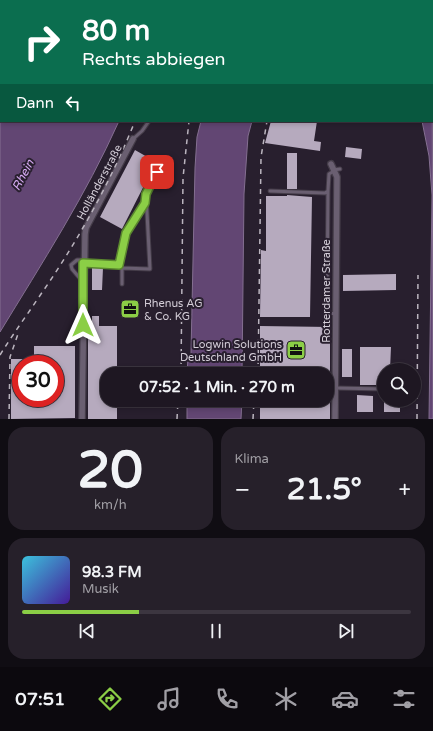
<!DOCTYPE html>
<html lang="de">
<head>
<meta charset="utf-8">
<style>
	body { margin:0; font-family:"Varela Round",sans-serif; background:#26202a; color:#f1f3f6; height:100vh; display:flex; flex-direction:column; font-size:15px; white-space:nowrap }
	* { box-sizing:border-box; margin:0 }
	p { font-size:13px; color:#a19fa5 }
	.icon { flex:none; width:22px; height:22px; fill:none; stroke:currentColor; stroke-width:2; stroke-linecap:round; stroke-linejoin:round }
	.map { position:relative; height:419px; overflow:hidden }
	.sheet { display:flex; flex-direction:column; gap:8px; padding:8px; background:#100d13; flex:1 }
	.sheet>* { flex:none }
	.banner { position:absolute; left:0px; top:0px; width:433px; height:122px; box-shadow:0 2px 6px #0003,0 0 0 1px #3c3640; background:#0b6e4f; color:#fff; overflow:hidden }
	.tools { position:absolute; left:377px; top:363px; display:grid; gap:8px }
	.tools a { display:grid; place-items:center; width:44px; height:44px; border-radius:50%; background:#1e1722; box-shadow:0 2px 6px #0003,0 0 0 1px #3c3640; font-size:20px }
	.speed { position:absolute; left:12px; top:355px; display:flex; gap:8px; font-size:20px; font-weight:700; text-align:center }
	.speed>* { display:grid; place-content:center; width:52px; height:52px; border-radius:50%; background:#1e1722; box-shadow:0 2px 6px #0003,0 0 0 1px #3c3640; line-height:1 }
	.speed .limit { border:6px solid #d22; background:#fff; color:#111 }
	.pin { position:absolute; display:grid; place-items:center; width:34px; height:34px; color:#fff; margin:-17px; border-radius:8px; box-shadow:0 2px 6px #0006 }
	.me { position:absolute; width:44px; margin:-22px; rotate:0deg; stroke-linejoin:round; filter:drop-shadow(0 0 3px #0008) }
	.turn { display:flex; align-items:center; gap:14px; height:84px; padding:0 16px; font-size:18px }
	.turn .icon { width:52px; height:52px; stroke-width:2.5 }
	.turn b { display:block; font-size:28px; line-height:34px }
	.then { display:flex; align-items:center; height:38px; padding:0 16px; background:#0003; gap:8px; font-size:15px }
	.big { font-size:30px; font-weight:700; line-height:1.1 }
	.sheet .card { flex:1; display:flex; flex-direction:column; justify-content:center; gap:6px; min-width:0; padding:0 14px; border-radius:16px; background:#26202a }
	.sheet .dial { align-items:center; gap:0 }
	.dial b { font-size:52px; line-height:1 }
	.song { display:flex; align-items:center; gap:12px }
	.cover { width:48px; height:48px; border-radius:6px; background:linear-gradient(135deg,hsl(190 70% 55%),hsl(260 70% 35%)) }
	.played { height:4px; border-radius:2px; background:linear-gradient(90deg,#8bce46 30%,#3c3640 30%) }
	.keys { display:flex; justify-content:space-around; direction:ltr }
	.heat { display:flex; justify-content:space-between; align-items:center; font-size:22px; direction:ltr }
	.sheet .tiles { flex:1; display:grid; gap:8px; grid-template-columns:1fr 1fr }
	.card:last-child { grid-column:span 2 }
	.trip { position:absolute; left:100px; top:367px; width:234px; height:40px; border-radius:16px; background:#1e1722; box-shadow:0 2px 6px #0003,0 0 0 1px #3c3640; font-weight:700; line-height:40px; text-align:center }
	.menu { display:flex; height:64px; justify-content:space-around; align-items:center; background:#0c090e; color:#a19fa5 }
	.menu .icon { width:28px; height:28px }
	.menu .on { color:#8bce46 }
	.menu b { font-size:18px; color:#f1f3f6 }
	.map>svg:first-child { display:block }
	.water { fill:#624673; stroke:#846f91 }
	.building { fill:#b6aabe; fill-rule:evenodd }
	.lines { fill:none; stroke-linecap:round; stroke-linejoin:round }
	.service-casing { stroke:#443c48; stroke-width:5 }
	.minor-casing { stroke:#443c48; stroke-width:8 }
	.service { stroke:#6a5f71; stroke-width:3 }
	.minor { stroke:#6a5f71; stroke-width:5.5 }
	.rail { stroke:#bbb5bf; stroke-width:1.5; stroke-dasharray:5 5; stroke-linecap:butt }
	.route-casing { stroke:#5a862e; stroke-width:10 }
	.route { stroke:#8bce46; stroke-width:7 }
	.labels { text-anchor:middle; stroke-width:4; stroke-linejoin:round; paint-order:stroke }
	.street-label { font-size:11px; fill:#d4ced8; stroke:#281f2e }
	.poi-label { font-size:11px; fill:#d4ced8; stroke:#281f2e; text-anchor:start }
	.water-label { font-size:12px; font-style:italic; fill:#d7abf3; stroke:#281f2e }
</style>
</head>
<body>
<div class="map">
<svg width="433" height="419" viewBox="0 0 433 419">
	<rect width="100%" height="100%" fill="#281f2e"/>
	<path class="water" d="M 0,0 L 163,0 L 1,1 L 1,121 L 119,121 C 86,195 42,263 0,332 Z
		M 432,20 L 433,419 L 429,419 L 432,195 L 429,156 L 422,121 L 432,121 Z
		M 201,121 L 252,121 L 248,136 L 244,194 L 242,374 L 187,374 L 188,357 L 191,353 L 195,168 L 197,137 Z
		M 187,400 L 242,400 L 241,419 L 187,419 Z"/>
	<path class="building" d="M 271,121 L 317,121 L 314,141 L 321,142 L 320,151 L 265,143 Z
		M 346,147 L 362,149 L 361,159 L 345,157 Z
		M 135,150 L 156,162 L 122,229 L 100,217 Z
		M 287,153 L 297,153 L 297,189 L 287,189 Z
		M 287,195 L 312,197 L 310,317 L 260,317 L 261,250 L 266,251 L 266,196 L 287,196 Z
		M 92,268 L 103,268 L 102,290 L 92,290 Z
		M 396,274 L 396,290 L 343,291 L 343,275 Z
		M 92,316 L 99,316 L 99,326 L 117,326 L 117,374 L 107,374 L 107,400 L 117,400 L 117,419 L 88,419 L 88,326 L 92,326 Z
		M 260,326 L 330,327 L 330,374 L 260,374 Z
		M 34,346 L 75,346 L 75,418 L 11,419 L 11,359 L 34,359 ZM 21,364 L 55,364 L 55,398 L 21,398 Z
		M 360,347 L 391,347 L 390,370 L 384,370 L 384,385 L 360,385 Z
		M 342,349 L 352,349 L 352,377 L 342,377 Z
		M 357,395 L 373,396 L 373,412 L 357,412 Z
		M 260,400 L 330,400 L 330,419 L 260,419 Z
		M 384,400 L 400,400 L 400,412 L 384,412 Z"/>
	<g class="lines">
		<g class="service-casing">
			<path id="service" d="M 133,139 L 142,131 L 149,121
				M 333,170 L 340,169
				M 270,191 L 325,193 L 328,191 L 329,174 L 334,171
				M 328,191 L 327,307 L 329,313 L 336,314
				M 83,263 L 119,265 L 122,268 L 122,284
				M 119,265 L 126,233 L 145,203
				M 122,268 L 150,269 L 146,194 L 157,172
				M 83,282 L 72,269 L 71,265 L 77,260 L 83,260
				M 336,388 L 384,389"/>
		</g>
		<g class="minor-casing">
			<path id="minor" d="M 331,164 L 337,177 L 335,419
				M 82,419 L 85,234 L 86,228 L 133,139"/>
		</g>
		<use href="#service" class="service"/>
		<use href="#minor" class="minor"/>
		<path class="rail" d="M 179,1 L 179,0
			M 221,1 L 222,0
			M 432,1 L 433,3
			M 0,355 C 13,334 27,315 41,294 C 78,241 111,181 135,121
			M 181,374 L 183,178 L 189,121
			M 258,374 L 261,157 L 267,121
			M 9,419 L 10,357 L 18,334
			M 177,419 L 178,400
			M 253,419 L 254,400
			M 417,419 L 418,275"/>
	</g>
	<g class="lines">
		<g class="route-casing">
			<path id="route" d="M 83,325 L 83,263 L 119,265 L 126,233 L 145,203 L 146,194 L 157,172"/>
		</g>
		<use href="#route" class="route"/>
	</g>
	<defs>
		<g id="office-square" transform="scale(1)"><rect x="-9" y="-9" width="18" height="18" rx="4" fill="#8bce46" stroke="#281f2e"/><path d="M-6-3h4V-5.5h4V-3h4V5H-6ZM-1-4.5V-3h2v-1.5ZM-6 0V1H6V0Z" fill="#111"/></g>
	</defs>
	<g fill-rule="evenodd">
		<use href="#office-square" x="130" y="309"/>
		<use href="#office-square" x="296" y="350"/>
	</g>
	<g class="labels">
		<g class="street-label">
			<text transform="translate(99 182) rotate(-62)" y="4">Holländerstraße</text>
			<text transform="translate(326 291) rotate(-90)" y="4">Rotterdamer Straße</text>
		</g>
		<g class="poi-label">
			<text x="144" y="307">Rhenus AG<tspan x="144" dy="13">&amp; Co. KG</tspan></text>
			<text x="282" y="348" text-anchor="end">Logwin Solutions<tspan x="282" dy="13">Deutschland GmbH</tspan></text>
		</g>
		<g class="water-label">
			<text transform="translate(23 175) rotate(-62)" y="4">Rhein</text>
		</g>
	</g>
</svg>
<div class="tools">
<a><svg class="icon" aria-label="search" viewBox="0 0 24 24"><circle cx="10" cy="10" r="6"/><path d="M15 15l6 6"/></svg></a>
</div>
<div class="speed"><div class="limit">30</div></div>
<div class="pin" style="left:157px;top:172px;background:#d93025"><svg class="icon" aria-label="arrive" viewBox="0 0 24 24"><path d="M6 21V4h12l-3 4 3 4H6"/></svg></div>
<svg class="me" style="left:83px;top:325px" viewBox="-20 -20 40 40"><path d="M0-17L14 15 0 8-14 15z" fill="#8bce46" stroke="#fff" stroke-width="4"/></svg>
<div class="trip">07:52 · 1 Min. · 270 m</div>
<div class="banner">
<div class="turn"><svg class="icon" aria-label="right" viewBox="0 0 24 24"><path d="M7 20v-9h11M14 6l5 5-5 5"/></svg><div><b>80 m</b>Rechts abbiegen</div></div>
<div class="then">Dann<svg class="icon" aria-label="left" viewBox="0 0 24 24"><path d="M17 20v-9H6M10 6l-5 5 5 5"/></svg></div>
</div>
</div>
<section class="sheet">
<div class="tiles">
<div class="card dial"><b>20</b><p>km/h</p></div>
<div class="card"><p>Klima</p>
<div class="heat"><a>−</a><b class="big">21.5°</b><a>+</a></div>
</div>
<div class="card">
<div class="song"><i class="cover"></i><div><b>98.3 FM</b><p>Musik</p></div></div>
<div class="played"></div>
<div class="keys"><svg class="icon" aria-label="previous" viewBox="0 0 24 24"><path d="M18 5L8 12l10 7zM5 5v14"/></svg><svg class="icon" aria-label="pause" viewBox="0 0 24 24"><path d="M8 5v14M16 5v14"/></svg><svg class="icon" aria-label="next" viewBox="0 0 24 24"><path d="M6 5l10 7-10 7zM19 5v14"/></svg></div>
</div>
</div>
</section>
<nav class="menu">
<b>07:51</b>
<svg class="icon on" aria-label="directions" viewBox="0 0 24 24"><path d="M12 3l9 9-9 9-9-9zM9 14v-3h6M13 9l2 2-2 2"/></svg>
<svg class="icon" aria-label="music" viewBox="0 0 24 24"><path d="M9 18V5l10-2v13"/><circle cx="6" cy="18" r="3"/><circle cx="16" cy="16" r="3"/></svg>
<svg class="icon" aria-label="phone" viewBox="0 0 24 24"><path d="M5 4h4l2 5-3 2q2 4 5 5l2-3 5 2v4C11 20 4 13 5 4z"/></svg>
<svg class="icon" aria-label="climate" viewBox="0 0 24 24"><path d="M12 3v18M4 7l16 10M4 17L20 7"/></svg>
<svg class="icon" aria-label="car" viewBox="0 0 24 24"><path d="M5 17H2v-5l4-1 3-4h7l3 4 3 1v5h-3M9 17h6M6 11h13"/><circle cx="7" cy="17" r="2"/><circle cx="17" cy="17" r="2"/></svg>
<svg class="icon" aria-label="filters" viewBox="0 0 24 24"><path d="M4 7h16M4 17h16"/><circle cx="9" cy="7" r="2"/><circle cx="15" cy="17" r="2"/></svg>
</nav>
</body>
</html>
